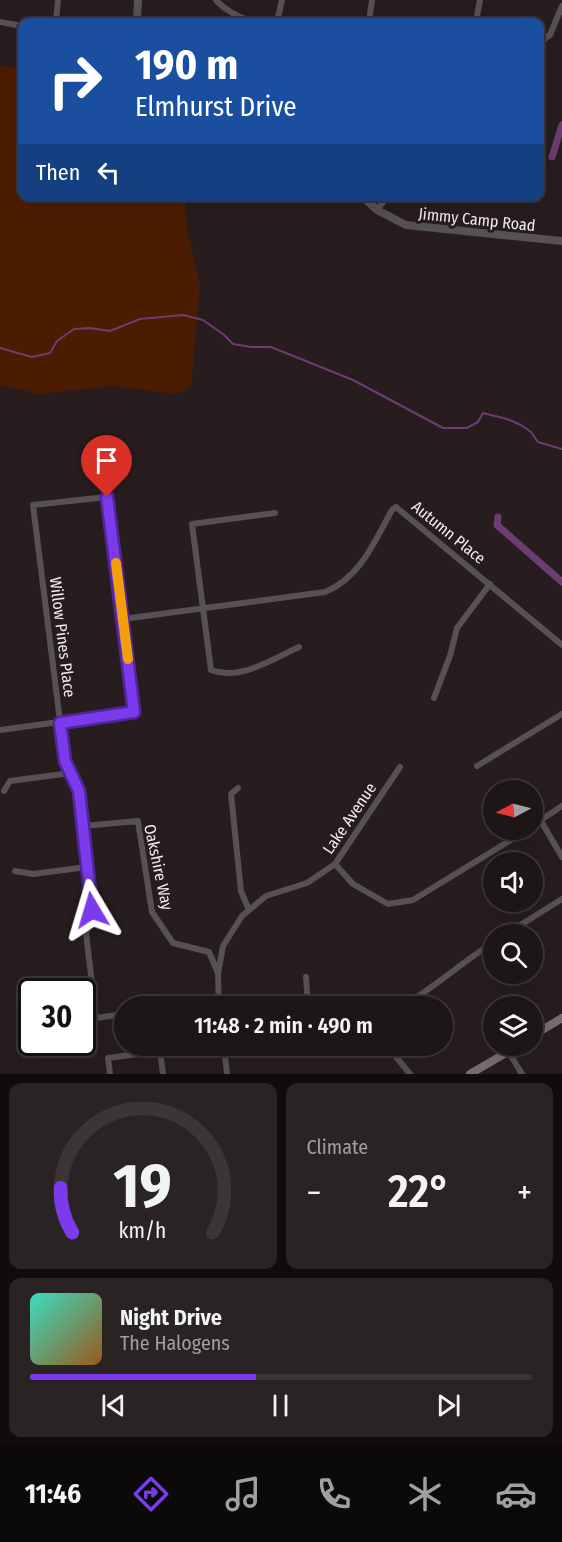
<!DOCTYPE html>
<html lang="en">
<head>
<meta charset="utf-8">
<style>
	body { margin:0; font-family:"Fira Sans Condensed",sans-serif; background:#2a2324; color:#f1f3f6; height:100vh; display:flex; flex-direction:column; font-size:22px; white-space:nowrap }
	* { box-sizing:border-box; margin:0 }
	p { font-size:20px; color:#a09fa1 }
	.icon { flex:none; width:33px; height:33px; fill:none; stroke:currentColor; stroke-width:2; stroke-linecap:round; stroke-linejoin:round }
	.map { position:relative; height:1074px; overflow:hidden }
	.panel { display:flex; flex-direction:column; gap:9px; padding:9px; background:#100c0d; flex:1 }
	.panel>* { flex:none }
	.top-card { position:absolute; left:18px; top:18px; width:526px; height:183px; border-radius:12px; box-shadow:0 6px 24px #0002,0 0 0 2px #3b3536; background:#1a4fa0; color:#fff; overflow:hidden }
	.needle { width:39px; rotate:263deg }
	.fabs { position:absolute; left:483px; top:780px; display:grid; gap:12px }
	.fabs a { display:grid; place-items:center; width:60px; height:60px; border-radius:50%; background:#1d1617; box-shadow:0 6px 24px #0002,0 0 0 2px #3b3536; font-size:30px }
	.speed { position:absolute; left:18px; top:978px; display:flex; gap:12px; font-size:30px; font-weight:700; text-align:center }
	.speed>* { display:grid; place-content:center; width:78px; height:78px; border-radius:50%; background:#1d1617; box-shadow:0 6px 24px #0002,0 0 0 2px #3b3536; line-height:1 }
	.speed .limit { border:3px solid #111; border-radius:9px; background:#fff; color:#111 }
	.pin { position:absolute; display:grid; place-items:center; width:51px; height:51px; color:#fff; margin:-62px -26px; border-radius:50% 50% 50% 0; rotate:-45deg; box-shadow:0 0 6px #0007 }
	.pin .icon { rotate:45deg }
	.me { position:absolute; width:66px; margin:-33px; rotate:353deg; stroke-linejoin:round; filter:drop-shadow(0 0 4px #0008) }
	.turn { display:flex; align-items:center; gap:21px; height:126px; padding:0 18px; font-size:27px }
	.turn .icon { width:78px; height:78px; stroke-width:2.5 }
	.turn b { display:block; font-size:42px; line-height:51px }
	.then { display:flex; align-items:center; height:57px; padding:0 18px; background:#0003; gap:12px; font-size:22px }
	.big { font-size:45px; font-weight:600; line-height:1.1 }
	.panel .card { flex:1; display:flex; flex-direction:column; justify-content:center; gap:9px; min-width:0; padding:0 21px; border-radius:12px; background:#2a2324 }
	.panel .dial { align-items:center; gap:0 }
	.dial svg { height:156px; overflow:visible; fill:none; stroke:#3b3536; stroke-width:7; stroke-linecap:round; text-anchor:middle }
	.dial text { fill:#f1f3f6; stroke:none }
	.song { display:flex; align-items:center; gap:18px }
	.cover { width:72px; height:72px; border-radius:9px; background:linear-gradient(135deg,hsl(170 70% 55%),hsl(30 70% 35%)) }
	.played { height:6px; border-radius:3px; background:linear-gradient(90deg,#7c3aed 45%,#3b3536 45%) }
	.keys { display:flex; justify-content:space-around; direction:ltr }
	.heat { display:flex; justify-content:space-between; align-items:center; font-size:33px; direction:ltr }
	.panel .tiles { flex:1; display:grid; gap:9px; grid-template-columns:1fr 1fr }
	.card:last-child { grid-column:span 2 }
	.trip { position:absolute; left:114px; top:996px; width:339px; height:60px; border-radius:30px; background:#1d1617; box-shadow:0 6px 24px #0002,0 0 0 2px #3b3536; font-weight:600; line-height:60px; text-align:center }
	.tab-bar { display:flex; height:96px; justify-content:space-around; align-items:center; background:#0c0909; color:#a09fa1 }
	.tab-bar .icon { width:42px; height:42px }
	.tab-bar .active { color:#7c3aed }
	.tab-bar b { font-size:27px; color:#f1f3f6 }
	.map>svg:first-child { display:block }
	.green { fill:#4c1c01 }
	.lines { fill:none; stroke-linecap:round; stroke-linejoin:round }
	.stream { stroke:#6d3c70; stroke-width:2 }
	.canal { stroke:#6d3c70; stroke-width:7 }
	.minor { stroke:#565154; stroke-width:6 }
	.tertiary { stroke:#565154; stroke-width:8 }
	.secondary { stroke:#756d71; stroke-width:8 }
	.route-casing { stroke:#51269a; stroke-width:15 }
	.route { stroke:#7c3aed; stroke-width:10 }
	.slow { stroke:#f59e0b; stroke-width:10 }
	.labels { text-anchor:middle; stroke-width:6; stroke-linejoin:round; paint-order:stroke }
	.street-label { font-size:16px; fill:#f4ecee; stroke:#271d1f }
</style>
</head>
<body>
<div class="map">
<svg width="562" height="1074" viewBox="0 0 562 1074">
	<rect width="100%" height="100%" fill="#271d1f"/>
	<path class="green" d="M 0,66 L 22,68 L 22,196 L 185,197 L 187,230 L 200,286 L 191,385 L 177,394 L 112,386 L 40,394 L 0,385 Z"/>
	<g class="lines">
		<path class="stream" d="M 0,348 L 32,357 L 50,353 L 57,341 L 74,329 L 90,328 L 110,331 L 140,319 L 183,315 L 203,320 L 223,334 L 233,344 L 251,347 L 271,347 L 353,380 L 443,428 L 467,428 L 478,422 L 483,413 L 507,419 L 521,425 L 531,432 L 538,442 L 562,449"/>
		<path class="canal" d="M 552,157 L 562,125
			M 498,517 L 497,525 L 562,582"/>
		<path class="minor" d="M 216,0 C 225,11 240,17 252,22
			M 0,22 L 22,26
			M 56,22 L 58,0
			M 277,22 L 282,0
			M 369,22 L 372,0
			M 476,22 L 480,0
			M 540,42 L 550,35 L 562,6
			M 377,210 L 388,196
			M 275,513 L 192,524 L 211,670 C 240,681 273,659 299,647
			M 123,619 L 325,592 C 361,577 374,542 392,510 L 396,507 L 562,645
			M 434,698 L 450,656 L 457,628 L 490,584
			M 0,730 L 133,712 L 107,497 L 33,505 L 65,761 L 79,791 L 92,911 L 86,933 L 96,1018
			M 477,766 L 562,714
			M 238,788 L 231,794 L 241,891 L 249,910
			M 4,791 L 10,781 L 71,773
			M 541,821 L 562,857
			M 83,826 L 138,821 L 152,912 L 173,943 L 209,952 L 218,973
			M 532,826 L 562,806
			M 335,864 L 353,884 L 388,904 L 413,900 L 527,830
			M 15,871 L 33,874 L 87,867
			M 506,934 L 562,899
			M 306,977 L 308,1006
			M 176,1006 L 184,1001
			M 219,1006 L 218,974 L 223,946 L 242,916 L 266,896 L 307,883 L 335,864 L 400,767
			M 403,1006 C 435,987 462,962 494,942
			M 82,1020 L 124,1014
			M 224,1046 L 227,1074
			M 387,1046 L 410,1074
			M 508,1051 L 522,1074
			M 110,1074 L 108,1058 L 160,1051 L 163,1074"/>
		<path class="tertiary" d="M 137,22 L 138,0
			M 362,196 L 377,210 L 406,225 L 562,241"/>
		<path class="secondary" d="M 532,1036 L 562,1018
			M 470,1074 L 518,1046"/>
	</g>
	<g class="lines">
		<g class="route-casing">
			<path id="route" d="M 92,910 L 79,791 L 65,761 L 60,723 L 134,712 L 107,497"/>
		</g>
		<use href="#route" class="route"/>
		<path class="slow" d="M 116,563 L 128,659"/>
	</g>
	<g class="labels">
		<g class="street-label">
			<text transform="translate(477 219) rotate(6)" y="6">Jimmy Camp Road</text>
			<text transform="translate(449 532) rotate(39)" y="6">Autumn Place</text>
			<text transform="translate(63 637) rotate(83)" y="6">Willow Pines Place</text>
			<text transform="translate(349 818) rotate(-56)" y="6">Lake Avenue</text>
			<text transform="translate(159 867) rotate(78)" y="6">Oakshire Way</text>
		</g>
	</g>
</svg>
<div class="fabs">
<a><svg class="needle" viewBox="-14 -14 28 28"><path d="M0-13l5 13h-10z" fill="#e53935"/><path d="M0 13l5-13h-10z" fill="#a09fa1"/></svg></a>
<a><svg class="icon" aria-label="sound" viewBox="0 0 24 24"><path d="M4 9h4l5-4v14l-5-4H4zM17 9q2 3 0 6"/></svg></a>
<a><svg class="icon" aria-label="search" viewBox="0 0 24 24"><circle cx="10" cy="10" r="6"/><path d="M15 15l6 6"/></svg></a>
<a><svg class="icon" aria-label="layers" viewBox="0 0 24 24"><path d="M12 4l9 5-9 5-9-5zM3 14l9 5 9-5"/></svg></a>
</div>
<div class="speed"><div class="limit">30</div></div>
<div class="pin" style="left:107px;top:497px;background:#d93025"><svg class="icon" aria-label="arrive" viewBox="0 0 24 24"><path d="M6 21V4h12l-3 4 3 4H6"/></svg></div>
<svg class="me" style="left:92px;top:910px" viewBox="-20 -20 40 40"><path d="M0-17L14 15 0 8-14 15z" fill="#7c3aed" stroke="#fff" stroke-width="4"/></svg>
<div class="trip">11:48 · 2 min · 490 m</div>
<div class="top-card">
<div class="turn"><svg class="icon" aria-label="right" viewBox="0 0 24 24"><path d="M7 20v-9h11M14 6l5 5-5 5"/></svg><div><b>190 m</b>Elmhurst Drive</div></div>
<div class="then">Then<svg class="icon" aria-label="left" viewBox="0 0 24 24"><path d="M17 20v-9H6M10 6l-5 5 5 5"/></svg></div>
</div>
</div>
<section class="panel">
<div class="tiles">
<div class="card dial"><svg viewBox="0 0 100 80">
<path d="M14 69A42 42 0 1 1 86 69"/>
<path d="M14 69A42 42 0 0 1 8 46" stroke="#7c3aed"/>
<text x="50" y="56" font-size="32" font-weight="700">19</text>
<text x="50" y="72" font-size="11">km/h</text>
</svg></div>
<div class="card"><p>Climate</p>
<div class="heat"><a>−</a><b class="big">22°</b><a>+</a></div>
</div>
<div class="card">
<div class="song"><i class="cover"></i><div><b>Night Drive</b><p>The Halogens</p></div></div>
<div class="played"></div>
<div class="keys"><svg class="icon" aria-label="previous" viewBox="0 0 24 24"><path d="M18 5L8 12l10 7zM5 5v14"/></svg><svg class="icon" aria-label="pause" viewBox="0 0 24 24"><path d="M8 5v14M16 5v14"/></svg><svg class="icon" aria-label="next" viewBox="0 0 24 24"><path d="M6 5l10 7-10 7zM19 5v14"/></svg></div>
</div>
</div>
</section>
<nav class="tab-bar">
<b>11:46</b>
<svg class="icon active" aria-label="directions" viewBox="0 0 24 24"><path d="M12 3l9 9-9 9-9-9zM9 14v-3h6M13 9l2 2-2 2"/></svg>
<svg class="icon" aria-label="music" viewBox="0 0 24 24"><path d="M9 18V5l10-2v13"/><circle cx="6" cy="18" r="3"/><circle cx="16" cy="16" r="3"/></svg>
<svg class="icon" aria-label="phone" viewBox="0 0 24 24"><path d="M5 4h4l2 5-3 2q2 4 5 5l2-3 5 2v4C11 20 4 13 5 4z"/></svg>
<svg class="icon" aria-label="climate" viewBox="0 0 24 24"><path d="M12 3v18M4 7l16 10M4 17L20 7"/></svg>
<svg class="icon" aria-label="car" viewBox="0 0 24 24"><path d="M5 17H2v-5l4-1 3-4h7l3 4 3 1v5h-3M9 17h6M6 11h13"/><circle cx="7" cy="17" r="2"/><circle cx="17" cy="17" r="2"/></svg>
</nav>
</body>
</html>
